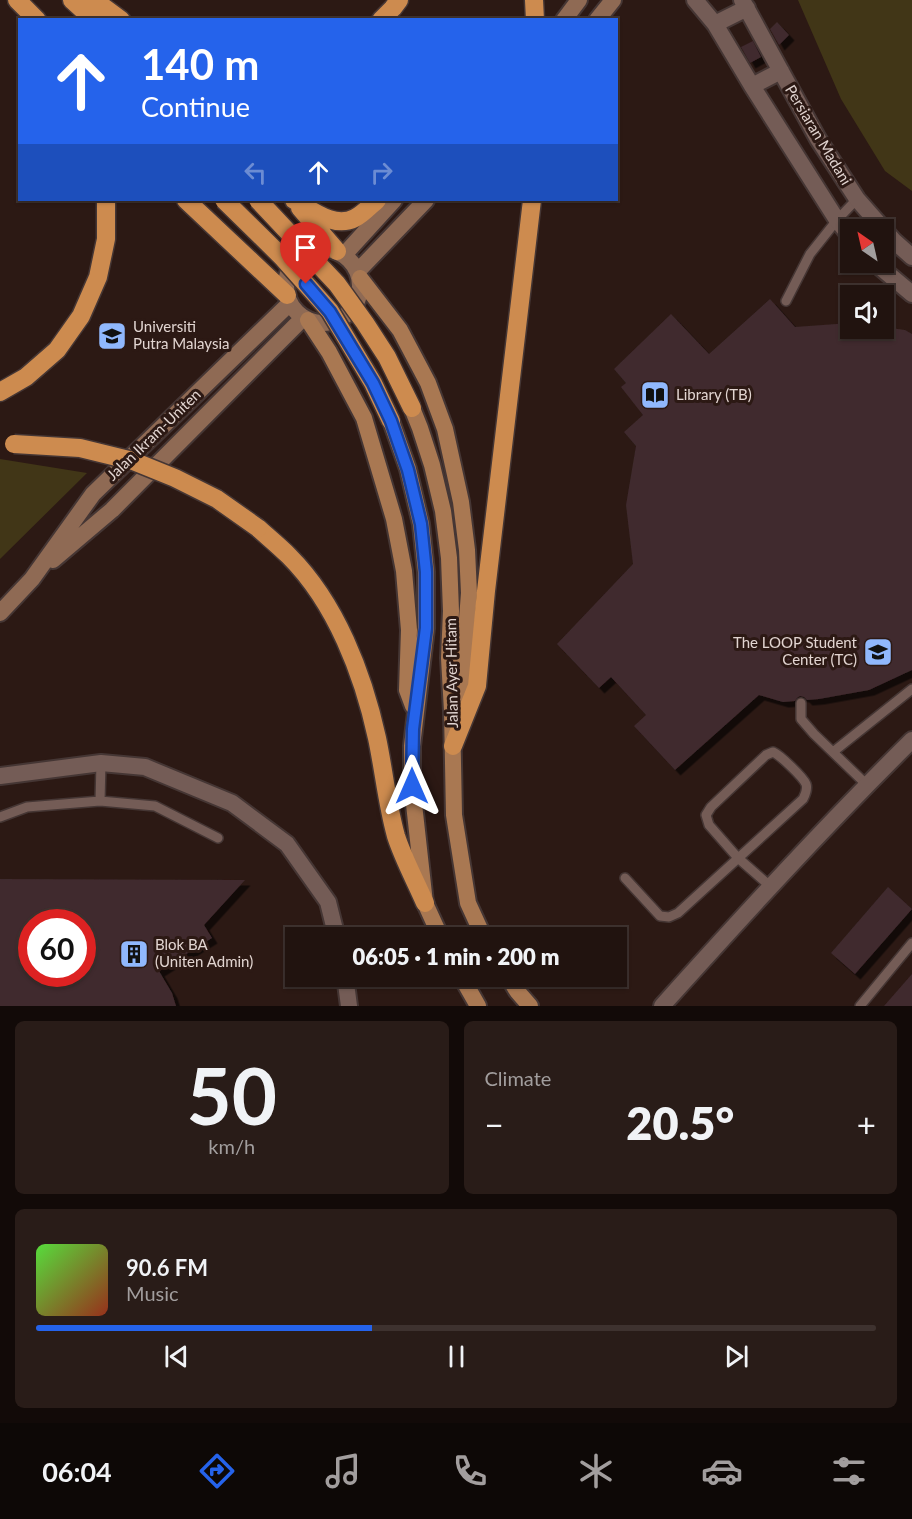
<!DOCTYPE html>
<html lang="en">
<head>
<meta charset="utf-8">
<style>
	body { margin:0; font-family:Lato,sans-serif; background:#291c18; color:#f1f3f6; height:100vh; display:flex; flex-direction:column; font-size:22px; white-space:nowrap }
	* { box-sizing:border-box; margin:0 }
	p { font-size:20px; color:#a29e9e }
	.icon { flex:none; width:33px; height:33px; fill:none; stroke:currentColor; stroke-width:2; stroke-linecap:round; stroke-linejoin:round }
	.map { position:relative; height:1006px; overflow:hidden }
	.panel { display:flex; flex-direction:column; gap:15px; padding:15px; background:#120a08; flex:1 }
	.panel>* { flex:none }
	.banner { position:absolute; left:18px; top:18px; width:600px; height:183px; border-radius:0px; box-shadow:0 2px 4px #0004,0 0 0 2px #3e322f; background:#2563eb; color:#fff; overflow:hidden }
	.needle { width:39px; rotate:326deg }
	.controls { position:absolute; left:840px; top:219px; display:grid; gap:12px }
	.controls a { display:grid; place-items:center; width:54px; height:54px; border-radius:0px; background:#21130f; box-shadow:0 2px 4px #0004,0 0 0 2px #3e322f; font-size:30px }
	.speed { position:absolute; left:18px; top:909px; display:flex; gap:12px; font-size:30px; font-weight:700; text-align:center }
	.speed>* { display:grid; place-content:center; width:78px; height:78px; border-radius:50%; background:#21130f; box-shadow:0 2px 4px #0004,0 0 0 2px #3e322f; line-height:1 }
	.speed .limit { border:9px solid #d22; background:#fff; color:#111 }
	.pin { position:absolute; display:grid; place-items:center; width:51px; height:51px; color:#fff; margin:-62px -26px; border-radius:50% 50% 50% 0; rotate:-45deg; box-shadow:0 0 6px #0007 }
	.pin .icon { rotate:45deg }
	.me { position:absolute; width:66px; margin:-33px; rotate:0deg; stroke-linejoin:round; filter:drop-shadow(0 0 4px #0008) }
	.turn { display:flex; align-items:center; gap:21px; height:126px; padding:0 24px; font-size:27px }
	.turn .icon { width:78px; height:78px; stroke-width:2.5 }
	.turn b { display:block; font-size:42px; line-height:51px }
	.lanes { display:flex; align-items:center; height:57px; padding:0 24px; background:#0003; justify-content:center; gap:30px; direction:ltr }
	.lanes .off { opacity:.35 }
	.big { font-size:45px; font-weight:800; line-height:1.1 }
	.panel .widget { flex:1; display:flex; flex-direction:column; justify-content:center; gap:9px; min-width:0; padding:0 21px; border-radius:9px; background:#291c18 }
	.panel .dial { align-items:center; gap:0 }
	.dial b { font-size:78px; line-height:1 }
	.song { display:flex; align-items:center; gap:18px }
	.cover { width:72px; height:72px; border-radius:9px; background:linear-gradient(135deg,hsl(110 70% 55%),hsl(10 70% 35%)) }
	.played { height:6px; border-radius:3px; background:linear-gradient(90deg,#2563eb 40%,#3e322f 40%) }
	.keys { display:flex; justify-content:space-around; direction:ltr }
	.heat { display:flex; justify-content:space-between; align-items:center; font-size:33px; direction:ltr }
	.panel .tiles { flex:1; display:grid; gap:15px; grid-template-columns:1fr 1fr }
	.widget:last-child { grid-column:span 2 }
	.trip { position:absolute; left:285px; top:927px; width:342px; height:60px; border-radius:0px; background:#21130f; box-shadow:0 2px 4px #0004,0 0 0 2px #3e322f; font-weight:800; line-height:60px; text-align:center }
	.tabs { display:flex; height:96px; justify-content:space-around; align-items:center; background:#0d0806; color:#a29e9e }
	.tabs .icon { width:42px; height:42px }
	.tabs .selected { color:#2563eb }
	.tabs b { font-size:27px; color:#f1f3f6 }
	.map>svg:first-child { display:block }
	.green { fill:#413617 }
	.building { fill:#3f2a2e; fill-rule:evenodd; filter:url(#shadow) }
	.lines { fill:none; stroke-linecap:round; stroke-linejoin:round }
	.service-casing { stroke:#453634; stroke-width:12 }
	.minor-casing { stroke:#453634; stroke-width:20 }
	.tertiary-casing { stroke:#453634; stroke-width:20 }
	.secondary-casing { stroke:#453634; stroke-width:20 }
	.primary-casing { stroke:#453634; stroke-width:20 }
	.motorway-casing { stroke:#453634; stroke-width:21 }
	.service { stroke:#745c56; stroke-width:9 }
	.minor { stroke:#745c56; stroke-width:16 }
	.tertiary { stroke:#745c56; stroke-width:16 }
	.secondary { stroke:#8f6a54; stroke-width:16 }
	.primary { stroke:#a97852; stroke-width:16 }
	.motorway { stroke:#cd8b4f; stroke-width:18 }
	.motorway-bridge-casing { stroke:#453634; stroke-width:21; stroke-linecap:butt }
	.motorway-bridge { stroke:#cd8b4f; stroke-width:18 }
	.route-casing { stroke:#184099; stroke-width:15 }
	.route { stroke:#2563eb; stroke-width:10 }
	.labels { text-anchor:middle; stroke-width:6; stroke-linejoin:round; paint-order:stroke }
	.street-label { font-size:15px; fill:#e2d5d1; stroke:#2c1914 }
	.poi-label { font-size:15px; fill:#e2d5d1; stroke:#2c1914; text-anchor:start }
</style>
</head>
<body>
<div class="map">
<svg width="912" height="1006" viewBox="0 0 912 1006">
	<defs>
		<filter id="shadow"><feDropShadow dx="5.5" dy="5.5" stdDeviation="0" flood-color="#0009"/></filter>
	</defs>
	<rect width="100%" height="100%" fill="#2c1914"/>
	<path class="green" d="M 798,0 L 912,0 L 912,191 L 885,171 L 841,99 Z
		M 0,459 L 87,473 L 0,559 Z"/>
	<path class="building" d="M 777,22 L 789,35 L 779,45 L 770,29 Z
		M 753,41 L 761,57 L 750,63 L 741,47 Z
		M 770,299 L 795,327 L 850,323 L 850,328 L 884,328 L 884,327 L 905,330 L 912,334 L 912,670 L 869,690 L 819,699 L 807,700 L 804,697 L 800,696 L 797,698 L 795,701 L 783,702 L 759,695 L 675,770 L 634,726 L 646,715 L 611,677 L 599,688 L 557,644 L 633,564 L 626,505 L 636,446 L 624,432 L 643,415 L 621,387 L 626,383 L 614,369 L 671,314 L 709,354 Z
		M 0,879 L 245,880 L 204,925 L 212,938 L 159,971 L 172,993 L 176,1006 L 0,1006 ZM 32,922 L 82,922 L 82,974 L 32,974 Z
		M 888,887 L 912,909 L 855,974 L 831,953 Z
		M 912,974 L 912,1006 L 884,1006 Z"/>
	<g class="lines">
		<g class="service-casing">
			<path id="service" d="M 786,301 L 810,254 L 837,220 L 857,199
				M 801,703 L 801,719 L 814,734 L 867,785
				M 833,752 L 912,689
				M 100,801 L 101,763
				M 0,817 L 27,807 L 100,801 L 155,806 L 218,838
				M 625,878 L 660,916 L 669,917 L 678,913 L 803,799 C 805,795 808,790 806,784 C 803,777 780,755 773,752 L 766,755 L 711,807 L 706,815 L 709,825 L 738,858 L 771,887
				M 860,1006 L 912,943"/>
		</g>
		<g class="minor-casing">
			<path id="minor" d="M 0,776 L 101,763 L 145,767 L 232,803 L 287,844 L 328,902 L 337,938
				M 345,976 L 349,1006"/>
		</g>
		<g class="tertiary-casing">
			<path id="tertiary" d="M 695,0 L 715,24 L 752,86 L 837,220 L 850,236
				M 742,0 L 818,139 L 857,199 L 894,241 L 912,257
				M 715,24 L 747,8
				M 752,86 L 781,71
				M 874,262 L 912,294
				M 662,1006 C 743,916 825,826 912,740"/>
		</g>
		<g class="secondary-casing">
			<path id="secondary" d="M 564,20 L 579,0
				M 597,20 L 613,0
				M286 286a37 37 0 1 1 74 0a37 37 0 1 1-74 0Z
				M 344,255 L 394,200
				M 358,271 L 426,200
				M 53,560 L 112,510 L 303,318
				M 0,613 L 32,579 L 93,494 L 290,303"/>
		</g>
		<g class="primary-casing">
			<path id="primary" d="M 360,278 L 400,330 L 428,383 L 445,429 L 461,502 L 467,550 L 469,593 L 462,684 L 454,705
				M 308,320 L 329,352 L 364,418 L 394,519 L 404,571 L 409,630 L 407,690 L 413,706
				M 412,408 L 420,428 L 432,465 L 443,511 L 449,558 L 451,611 L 449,658 L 452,711 L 454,815 L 468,903 L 484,938
				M 391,421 L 408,469 L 421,524 L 426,572 L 426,628 L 412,746 L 412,786 L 425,903 L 441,938
				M 461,976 L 478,1006
				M 508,976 L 517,991 L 530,1006"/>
		</g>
		<g class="motorway-casing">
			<path id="motorway" d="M 17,0 L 37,20
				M 72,0 L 94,20
				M 94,0 L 121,20
				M 534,0 L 535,20
				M 381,20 L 393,8 L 399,0
				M 186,200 L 287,295
				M 294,200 C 312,210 334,229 355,218 C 363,214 371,205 377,200
				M 300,208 L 337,251
				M 0,392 L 26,377 L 57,350 L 81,316 L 98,277 L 106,239 L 106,200
				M 258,528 C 268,537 279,546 289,556 C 336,603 363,674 377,738 C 384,771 387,804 396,836 C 403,858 416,882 425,903
				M 453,746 L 477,686 L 486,591 L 532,200"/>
		</g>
		<use href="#service" class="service"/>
		<use href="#minor" class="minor"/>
		<use href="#tertiary" class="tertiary"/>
		<use href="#secondary" class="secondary"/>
		<use href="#primary" class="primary"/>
		<use href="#motorway" class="motorway"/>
		<g class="motorway-bridge-casing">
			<path id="motorway-bridge" d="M 224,200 L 282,257 L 330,311 L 373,383 L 391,421
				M 258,200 L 337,284 L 365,323 L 387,357 L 412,408
				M 14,444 L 80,448 L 133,461 L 175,478 L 217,499 L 258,528"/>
		</g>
		<use href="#motorway-bridge" class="motorway-bridge"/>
	</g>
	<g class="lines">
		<g class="route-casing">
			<path id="route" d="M 306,284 L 330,312 L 373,383 L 391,421 L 408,470 L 421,524 L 426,572 L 426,628 L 413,729 L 412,786"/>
		</g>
		<use href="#route" class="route"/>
	</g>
	<defs>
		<g id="university-square" transform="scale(1.5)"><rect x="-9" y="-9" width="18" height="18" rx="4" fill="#90b8fd" stroke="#2c1914"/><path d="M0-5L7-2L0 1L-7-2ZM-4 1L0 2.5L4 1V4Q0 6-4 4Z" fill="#111"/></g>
		<g id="library-square" transform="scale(1.5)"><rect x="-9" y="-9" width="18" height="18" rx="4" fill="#90b8fd" stroke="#2c1914"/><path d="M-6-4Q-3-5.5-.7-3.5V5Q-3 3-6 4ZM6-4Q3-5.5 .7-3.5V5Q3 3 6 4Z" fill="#111"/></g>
		<g id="building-square" transform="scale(1.5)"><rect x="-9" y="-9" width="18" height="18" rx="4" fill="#90b8fd" stroke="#2c1914"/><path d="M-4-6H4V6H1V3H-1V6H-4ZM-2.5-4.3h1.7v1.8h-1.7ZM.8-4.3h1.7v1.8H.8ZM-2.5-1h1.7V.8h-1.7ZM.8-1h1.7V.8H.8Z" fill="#111"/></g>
	</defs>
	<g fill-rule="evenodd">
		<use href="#university-square" x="112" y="336"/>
		<use href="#library-square" x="655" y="395"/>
		<use href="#university-square" x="878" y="652"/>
		<use href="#building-square" x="134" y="954"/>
	</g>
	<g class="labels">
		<g class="street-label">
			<text transform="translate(818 135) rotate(59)" y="5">Persiaran Madani</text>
			<text transform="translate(154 435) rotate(-44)" y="5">Jalan Ikram-Uniten</text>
			<text transform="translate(452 673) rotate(-91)" y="5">Jalan Ayer Hitam</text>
		</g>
		<g class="poi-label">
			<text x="133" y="332">Universiti<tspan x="133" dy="17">Putra Malaysia</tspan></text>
			<text x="676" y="400">Library (TB)</text>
			<text x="857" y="648" text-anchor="end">The LOOP Student<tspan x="857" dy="17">Center (TC)</tspan></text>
			<text x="155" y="950">Blok BA<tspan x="155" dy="17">(Uniten Admin)</tspan></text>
		</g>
	</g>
</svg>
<div class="controls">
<a><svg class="needle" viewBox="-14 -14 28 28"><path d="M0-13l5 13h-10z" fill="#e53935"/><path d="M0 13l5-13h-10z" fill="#a29e9e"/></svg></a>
<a><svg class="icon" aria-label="sound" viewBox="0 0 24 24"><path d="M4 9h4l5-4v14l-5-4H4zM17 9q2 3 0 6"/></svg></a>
</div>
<div class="speed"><div class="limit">60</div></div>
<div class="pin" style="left:306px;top:284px;background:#d93025"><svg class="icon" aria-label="arrive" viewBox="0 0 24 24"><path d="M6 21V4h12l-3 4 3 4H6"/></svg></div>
<svg class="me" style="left:412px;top:786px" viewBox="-20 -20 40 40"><path d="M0-17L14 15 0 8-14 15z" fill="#2563eb" stroke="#fff" stroke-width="4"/></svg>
<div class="trip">06:05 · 1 min · 200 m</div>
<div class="banner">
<div class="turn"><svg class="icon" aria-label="ahead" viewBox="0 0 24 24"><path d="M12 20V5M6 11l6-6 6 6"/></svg><div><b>140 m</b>Continue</div></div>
<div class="lanes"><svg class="icon off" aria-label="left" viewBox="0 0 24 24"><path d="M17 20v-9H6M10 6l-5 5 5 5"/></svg><svg class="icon" aria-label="ahead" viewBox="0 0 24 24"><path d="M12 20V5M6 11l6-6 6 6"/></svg><svg class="icon off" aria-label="right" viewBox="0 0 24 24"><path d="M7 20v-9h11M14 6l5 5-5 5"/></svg></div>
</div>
</div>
<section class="panel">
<div class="tiles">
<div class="widget dial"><b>50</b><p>km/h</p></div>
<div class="widget"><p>Climate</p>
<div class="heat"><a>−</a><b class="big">20.5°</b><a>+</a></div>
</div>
<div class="widget">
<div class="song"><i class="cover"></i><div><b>90.6 FM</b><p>Music</p></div></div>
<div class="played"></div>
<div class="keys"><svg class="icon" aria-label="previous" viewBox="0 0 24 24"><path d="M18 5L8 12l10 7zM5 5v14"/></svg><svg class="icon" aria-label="pause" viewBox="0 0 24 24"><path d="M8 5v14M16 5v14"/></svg><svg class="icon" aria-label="next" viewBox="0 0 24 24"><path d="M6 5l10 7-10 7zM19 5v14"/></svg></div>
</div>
</div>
</section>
<nav class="tabs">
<b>06:04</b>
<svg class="icon selected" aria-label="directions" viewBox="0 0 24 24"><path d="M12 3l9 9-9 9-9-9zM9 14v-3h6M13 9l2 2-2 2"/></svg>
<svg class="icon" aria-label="music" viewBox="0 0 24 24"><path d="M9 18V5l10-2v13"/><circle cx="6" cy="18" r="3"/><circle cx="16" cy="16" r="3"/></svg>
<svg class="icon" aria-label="phone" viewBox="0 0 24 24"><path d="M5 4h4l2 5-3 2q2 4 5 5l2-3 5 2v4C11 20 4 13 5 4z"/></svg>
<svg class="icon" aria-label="climate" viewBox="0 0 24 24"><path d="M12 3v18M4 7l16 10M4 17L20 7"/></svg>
<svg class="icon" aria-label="car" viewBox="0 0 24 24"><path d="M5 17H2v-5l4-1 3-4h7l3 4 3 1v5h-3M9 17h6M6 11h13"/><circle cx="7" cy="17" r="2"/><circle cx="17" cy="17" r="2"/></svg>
<svg class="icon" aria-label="filters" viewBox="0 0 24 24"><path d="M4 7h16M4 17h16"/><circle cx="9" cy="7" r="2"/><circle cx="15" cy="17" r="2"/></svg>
</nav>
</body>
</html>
